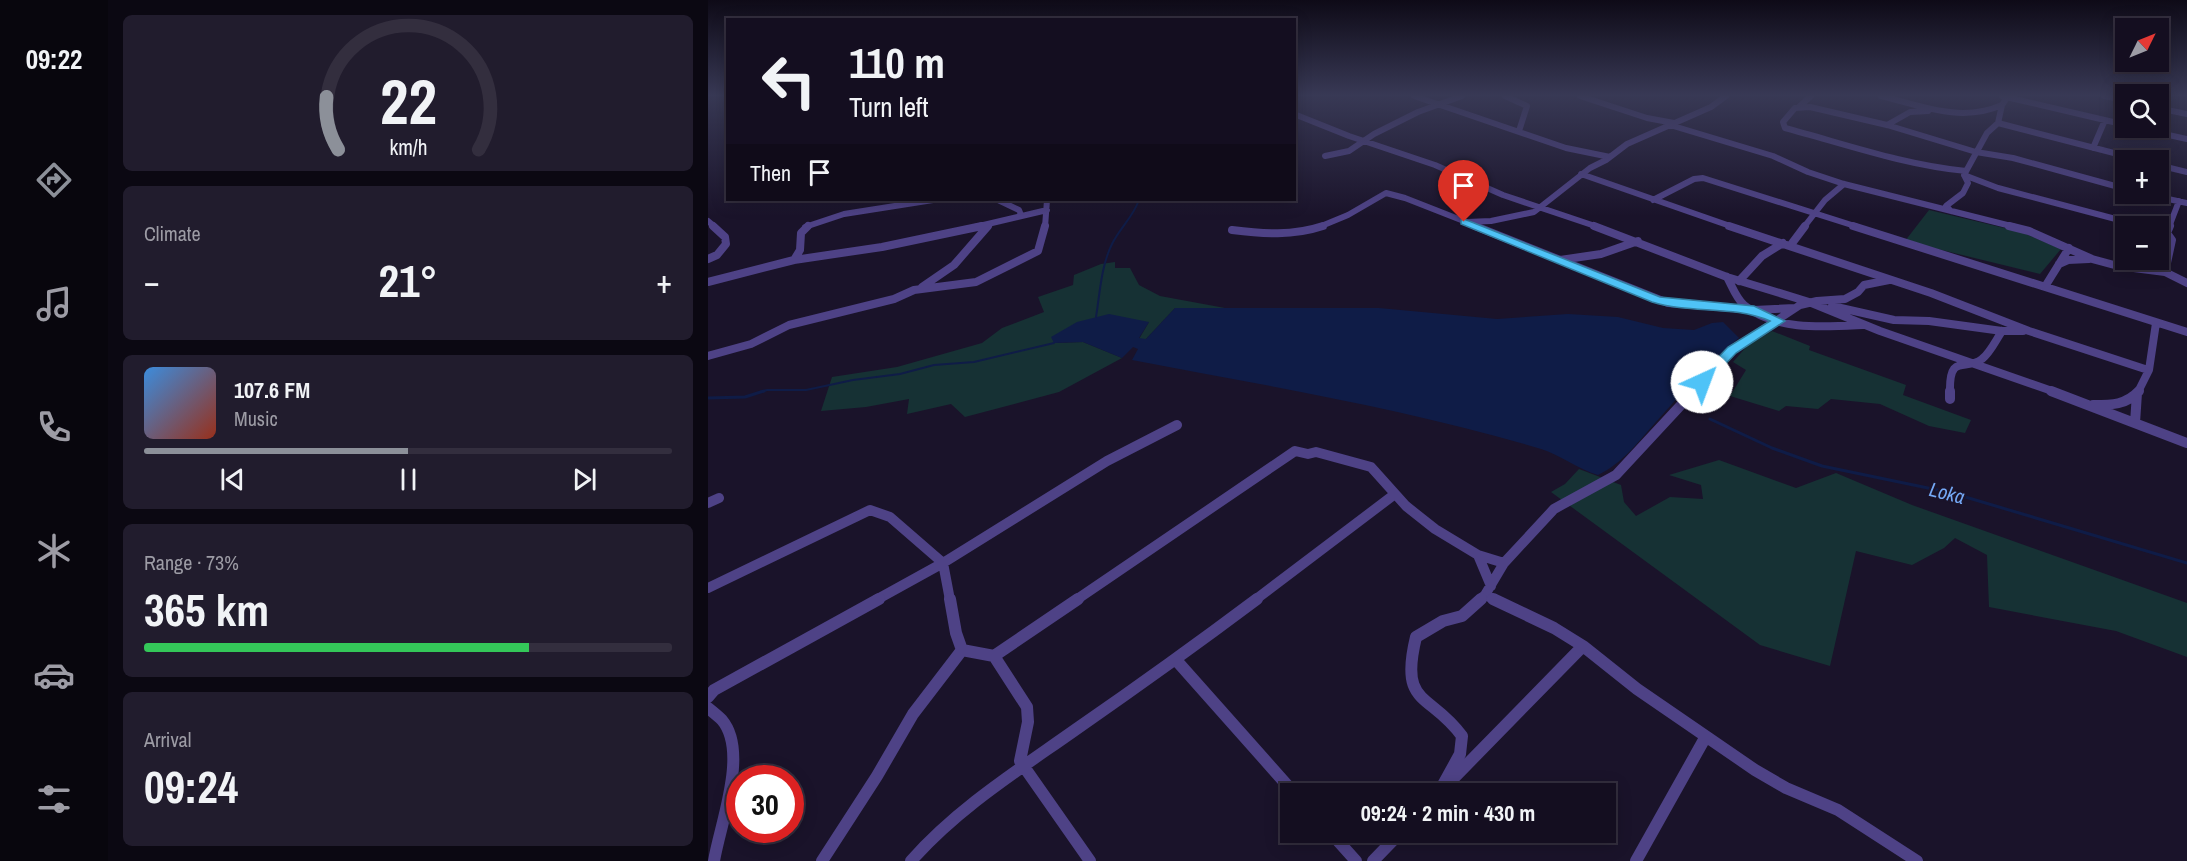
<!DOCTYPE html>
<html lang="en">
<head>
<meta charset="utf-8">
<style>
	body { margin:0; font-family:"Archivo Narrow",sans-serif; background:#211c2d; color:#f1f3f6; height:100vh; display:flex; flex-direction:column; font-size:22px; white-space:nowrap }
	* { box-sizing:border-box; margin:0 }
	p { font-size:20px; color:#9d9ca5 }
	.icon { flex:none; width:33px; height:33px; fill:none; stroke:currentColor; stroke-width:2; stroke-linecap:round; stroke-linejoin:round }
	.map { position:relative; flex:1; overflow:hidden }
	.drawer { display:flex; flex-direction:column; gap:15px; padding:15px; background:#0b0812; width:600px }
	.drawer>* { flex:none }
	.hud { position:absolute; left:18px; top:18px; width:570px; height:183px; border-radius:0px; box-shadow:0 3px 15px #0003,0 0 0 2px #332e3e; background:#140e20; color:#f1f3f6; overflow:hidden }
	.needle { width:39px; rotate:47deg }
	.buttons { position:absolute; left:1407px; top:18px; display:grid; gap:12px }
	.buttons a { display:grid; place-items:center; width:54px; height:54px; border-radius:0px; background:#140e20; box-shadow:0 3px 15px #0003,0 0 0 2px #332e3e; font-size:30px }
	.speed { position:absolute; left:18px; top:765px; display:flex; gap:12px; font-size:30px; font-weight:700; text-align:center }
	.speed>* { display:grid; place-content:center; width:78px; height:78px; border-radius:50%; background:#140e20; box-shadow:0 3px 15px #0003,0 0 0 2px #332e3e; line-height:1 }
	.speed .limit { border:9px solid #d22; background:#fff; color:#111 }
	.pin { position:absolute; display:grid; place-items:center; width:51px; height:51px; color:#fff; margin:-62px -26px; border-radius:50% 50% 50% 0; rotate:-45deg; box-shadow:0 0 6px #0007 }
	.pin .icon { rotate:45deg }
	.me { position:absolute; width:66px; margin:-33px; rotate:43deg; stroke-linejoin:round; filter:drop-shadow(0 0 4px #0008) }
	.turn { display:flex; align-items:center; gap:21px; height:126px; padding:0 24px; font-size:27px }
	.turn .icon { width:78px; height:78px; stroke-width:2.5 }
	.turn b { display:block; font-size:42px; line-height:51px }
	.then { display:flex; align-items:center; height:57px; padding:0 24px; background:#0003; gap:12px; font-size:22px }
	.big { font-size:45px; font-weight:800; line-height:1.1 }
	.drawer .card { flex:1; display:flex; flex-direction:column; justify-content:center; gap:9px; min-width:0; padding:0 21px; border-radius:9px; background:#211c2d }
	.drawer .dial { align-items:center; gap:0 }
	.dial svg { height:156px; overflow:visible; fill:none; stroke:#332e3e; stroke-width:7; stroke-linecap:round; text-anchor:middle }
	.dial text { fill:#f1f3f6; stroke:none }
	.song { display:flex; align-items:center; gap:18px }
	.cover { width:72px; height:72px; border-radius:9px; background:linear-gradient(135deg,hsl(210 70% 55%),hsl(10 70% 35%)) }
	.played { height:6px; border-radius:3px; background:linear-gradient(90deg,#8c9099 50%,#332e3e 50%) }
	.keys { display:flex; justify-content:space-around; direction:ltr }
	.heat { display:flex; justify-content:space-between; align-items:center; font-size:33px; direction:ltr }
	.charge { height:9px; border-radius:4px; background:linear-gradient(90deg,#34c759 73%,#332e3e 0) }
	.trip { position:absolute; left:572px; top:783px; width:336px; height:60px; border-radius:0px; background:#140e20; box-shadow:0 3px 15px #0003,0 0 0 2px #332e3e; font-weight:800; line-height:60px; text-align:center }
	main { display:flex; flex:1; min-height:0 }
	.dock { display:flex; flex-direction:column; width:108px; justify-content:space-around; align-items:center; background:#08060d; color:#9d9ca5 }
	.dock .icon { width:42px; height:42px }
	.dock .current { color:#8c9099 }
	.dock b { font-size:27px; color:#f1f3f6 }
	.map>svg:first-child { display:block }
	.green { fill:#163134 }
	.water { fill:#0f1c47 }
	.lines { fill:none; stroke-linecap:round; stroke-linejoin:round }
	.stream-far1 { stroke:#0f1c47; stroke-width:2 }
	.stream { stroke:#0f1c47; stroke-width:3 }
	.street-far3 { stroke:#4e4286; stroke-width:6 }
	.street-far2 { stroke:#4e4286; stroke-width:8 }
	.street-far1 { stroke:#4e4286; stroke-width:10 }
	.street { stroke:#4e4286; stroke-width:12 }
	.route { fill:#4fc3f7; stroke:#337fa1; stroke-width:1.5 }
	.labels { text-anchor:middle; stroke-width:4.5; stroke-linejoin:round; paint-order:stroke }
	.water-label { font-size:20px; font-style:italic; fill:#74a8f5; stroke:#1a132a }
</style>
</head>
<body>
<main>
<nav class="dock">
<b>09:22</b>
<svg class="icon current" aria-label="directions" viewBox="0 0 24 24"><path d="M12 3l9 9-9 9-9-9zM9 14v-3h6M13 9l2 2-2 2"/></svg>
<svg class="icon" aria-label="music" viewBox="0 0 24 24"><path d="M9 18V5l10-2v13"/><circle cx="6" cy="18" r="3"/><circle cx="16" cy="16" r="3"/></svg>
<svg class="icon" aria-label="phone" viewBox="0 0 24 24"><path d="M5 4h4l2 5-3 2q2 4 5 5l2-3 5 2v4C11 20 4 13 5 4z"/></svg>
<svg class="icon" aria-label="climate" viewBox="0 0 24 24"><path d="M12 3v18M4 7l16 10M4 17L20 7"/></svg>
<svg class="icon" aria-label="car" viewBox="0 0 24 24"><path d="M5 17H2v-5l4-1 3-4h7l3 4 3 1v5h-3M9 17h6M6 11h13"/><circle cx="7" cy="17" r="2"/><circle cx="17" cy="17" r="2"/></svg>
<svg class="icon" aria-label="filters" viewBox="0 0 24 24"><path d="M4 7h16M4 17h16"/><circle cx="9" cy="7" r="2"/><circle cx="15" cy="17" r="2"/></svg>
</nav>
<section class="drawer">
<div class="card dial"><svg viewBox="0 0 100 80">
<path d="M14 69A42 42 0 1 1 86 69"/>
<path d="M14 69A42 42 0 0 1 8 42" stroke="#8c9099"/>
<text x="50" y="56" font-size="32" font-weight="700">22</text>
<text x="50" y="72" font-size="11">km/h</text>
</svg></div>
<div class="card"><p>Climate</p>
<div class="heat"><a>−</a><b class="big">21°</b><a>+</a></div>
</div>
<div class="card">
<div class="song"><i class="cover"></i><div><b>107.6 FM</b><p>Music</p></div></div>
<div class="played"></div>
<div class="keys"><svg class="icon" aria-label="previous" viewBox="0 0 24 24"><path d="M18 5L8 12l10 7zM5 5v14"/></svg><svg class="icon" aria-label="pause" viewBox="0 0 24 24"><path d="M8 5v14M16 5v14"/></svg><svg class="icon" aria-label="next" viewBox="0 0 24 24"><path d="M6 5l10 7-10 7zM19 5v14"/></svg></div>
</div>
<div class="card"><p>Range · 73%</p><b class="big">365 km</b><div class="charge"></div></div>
<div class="card"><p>Arrival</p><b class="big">09:24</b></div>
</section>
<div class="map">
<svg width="1479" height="861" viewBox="0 0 1479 861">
	<rect width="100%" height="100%" fill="#1a132a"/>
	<path class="green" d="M 1221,210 L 1313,232 L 1353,249 L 1332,274 L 1197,241 Z
		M 407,262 L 407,268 L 422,268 L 431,285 L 452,296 L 517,308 L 467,308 L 438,339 L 431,339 L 441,322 L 346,343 L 375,342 L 414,358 L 351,392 L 257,417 L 243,404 L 199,414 L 201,399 L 158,407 L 113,411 L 124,377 L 189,367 L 274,343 L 294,328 L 336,312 L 330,297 L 365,285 L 366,275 L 393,264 Z
		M 1064,331 L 1102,346 L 1101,350 L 1198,385 L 1195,395 L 1263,420 L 1257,433 L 1221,426 L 1172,404 L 1123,399 L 1110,409 L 1078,406 L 1071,411 L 1022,396 L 1038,370 L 1025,362 L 1039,346 Z
		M 1011,460 L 1088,488 L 1128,473 L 1204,505 L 1479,603 L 1479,657 L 1408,631 L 1281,607 L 1279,555 L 1247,538 L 1236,548 L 1204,565 L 1148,551 L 1122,666 L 1052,645 L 843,492 L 857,484 L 871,469 L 913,485 L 916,502 L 928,516 L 962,497 L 995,499 L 993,485 L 961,475 Z"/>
	<path class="water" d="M 467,308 L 671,308 L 789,319 L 860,314 L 910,317 L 955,328 L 986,330 L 1004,323 L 1015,322 L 1031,338 C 1000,362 974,393 947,423 C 928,444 916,462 890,475 C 870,469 852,455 833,449 C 699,409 560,386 424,360 L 430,349 L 425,347 L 414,358 L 375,342 L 346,343 L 343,337 L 369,322 L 401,314 L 441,322 L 431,338 L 438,339 Z"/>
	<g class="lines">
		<path class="stream-far1" d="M 388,317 C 392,293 393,266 404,244 C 412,228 425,217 431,200
			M 52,392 L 59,390 L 98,390 L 145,380 L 192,374 L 226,365 L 266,362 L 346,343"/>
		<path class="stream" d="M 0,398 L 37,397 L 56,391
			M 1002,419 L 1064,448 L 1114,466 L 1244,493 L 1479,563"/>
		<path class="street-far3" d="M 706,96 L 858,148 L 902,157
			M 797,96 L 819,106 L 811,131
			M 872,96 L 939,118 L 966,123
			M 1173,96 C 1214,106 1253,123 1294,105
			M 1294,96 L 1418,125
			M 1396,96 L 1418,100
			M 1092,106 L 1103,96
			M 1450,108 L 1479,114
			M 586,114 L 641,136 L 727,165 L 795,195 L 890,227
			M 1290,123 L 1433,160
			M 962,125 L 1065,156 L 1100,172 L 1136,184 L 1307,227
			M 1179,125 L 1202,112 L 1220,111
			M 1429,128 L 1479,139
			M 1385,148 L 1397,120
			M 617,156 L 641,151 L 666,134 L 710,112 L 754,96
			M 1450,165 L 1479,172
			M 1258,171 C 1196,165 1137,144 1077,128 L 1075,122 L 1087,108 L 1102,107 L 1179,125 L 1268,152 L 1305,158 L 1418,189
			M 873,174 L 1025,227
			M 1256,175 L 1290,188 L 1434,226
			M 1437,194 L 1479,203
			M 290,200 L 311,210 L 313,215
			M 945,200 L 986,179 L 995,178 L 1150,227
			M 1243,211 L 1238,206 L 1255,193 L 1260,183 L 1256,175 L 1279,133 L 1290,123 L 1294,105 L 1300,96
			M 0,221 L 7,227
			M 759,222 L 783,221 L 826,212 L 882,168 L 898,160 L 919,144 L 1003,107 L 1018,96
			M 97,227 L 136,214 L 225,200
			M 267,227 L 339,210
			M 337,227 L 339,200
			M 611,227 L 640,215 L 678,193 L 697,198 L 771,227
			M 1096,227 L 1117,200 L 1136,184
			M 1461,227 L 1471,201"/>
		<path class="street-far2" d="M 767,226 L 960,303 L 1046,310 L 1087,308
			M 886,226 L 1019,277 L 1101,302 L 1172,331 L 1347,392
			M 1021,226 L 1223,293 L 1321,331 L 1440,370
			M 1145,226 L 1479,332
			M 1301,226 L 1321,231 L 1384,259 L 1410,266 L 1457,272 L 1479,283
			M 524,230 C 555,234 585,236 615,226
			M 1082,246 L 1097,226
			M 0,259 L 9,255 L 18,244 L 17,237 L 5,226
			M 86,260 L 92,250 L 93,233 L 100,226
			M 852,260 L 893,254 L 930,241
			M 1351,264 L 1360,260 L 1381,259
			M 1457,272 L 1464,240 L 1459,233 L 1462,226
			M 1019,277 C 1024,286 1028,298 1036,305 C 1067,331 1116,327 1154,325
			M 1031,281 L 1054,256 L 1075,243
			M 0,282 L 86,260 L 174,247 L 274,226
			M 1338,285 L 1361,248
			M 214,287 L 246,265 L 280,226
			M 1124,306 L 1186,320 L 1221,321 L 1294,331 L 1315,331
			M 0,356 L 43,344 L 81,325 L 186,299 L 206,290 L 268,282 L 330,251 L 337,226
			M 985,392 L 1024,350 L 1092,305 L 1109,301 L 1137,299 L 1150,292 L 1156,285 L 1181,280
			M 1242,392 C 1241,352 1258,372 1274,359 C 1282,353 1288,340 1294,331
			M 1430,392 L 1441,370 L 1448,323"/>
		<path class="street-far1" d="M 1242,391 L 1242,399
			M 1343,391 L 1479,443
			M 1385,405 C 1404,405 1418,405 1431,391
			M 1427,423 L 1429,393
			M 0,503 L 11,498
			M 770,555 L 783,586
			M 0,588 L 162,510 L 182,517 L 235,563 L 242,600
			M 777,595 L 788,600
			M 168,600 L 235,563 L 399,461 L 469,425
			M 368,600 L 587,451 L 600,454 L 608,452 L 663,467 L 698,506 L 727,529 L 770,555 L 796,563
			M 547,600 L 687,494
			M 771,600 L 777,595 L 796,563 L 846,509 L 908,475 L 986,391"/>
		<path class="street" d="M 242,599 L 248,633 L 254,650 L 286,656 L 319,707 L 320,722 L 312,761 L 382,861
			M 785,599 L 846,628 L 875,646 L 929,689 L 1047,770 L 1078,788 L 1130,810 L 1209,861
			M 286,656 L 370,599
			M 468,660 L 587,794
			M 0,697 L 6,690 L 171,599
			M 0,708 C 5,712 10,716 14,720 C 41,752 12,824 6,861
			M 736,788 L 875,646
			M 730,794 L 752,754 L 754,736 C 722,692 691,707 708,637 L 735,621 L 754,616 L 773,599
			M 622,832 L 648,861
			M 114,861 L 169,776 L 205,714 L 254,650
			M 203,861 C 250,808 309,771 367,730 C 429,687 489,644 549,599
			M 665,861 L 693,832
			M 928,861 L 997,738"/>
	</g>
	<linearGradient id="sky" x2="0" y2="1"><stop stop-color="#0e0a17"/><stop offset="0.44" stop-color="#383955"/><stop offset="1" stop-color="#383955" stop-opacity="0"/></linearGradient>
	<rect width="1479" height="216" fill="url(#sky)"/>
	<path class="route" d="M 756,219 L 952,297 L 1046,306 L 1077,321 L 1028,353 L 998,385 L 989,385 L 987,382 L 989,379 L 1020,347 L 1062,321 C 1025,305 983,314 944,302 L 753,224 L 753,220 Z"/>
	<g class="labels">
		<g class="water-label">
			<text transform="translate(1239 493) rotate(14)" y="7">Loka</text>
		</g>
	</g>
</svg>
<div class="buttons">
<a><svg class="needle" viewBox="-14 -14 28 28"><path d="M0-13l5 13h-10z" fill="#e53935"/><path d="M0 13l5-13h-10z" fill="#9d9ca5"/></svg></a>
<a><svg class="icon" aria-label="search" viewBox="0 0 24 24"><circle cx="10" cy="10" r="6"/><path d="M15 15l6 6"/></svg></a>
<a>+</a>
<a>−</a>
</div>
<div class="speed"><div class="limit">30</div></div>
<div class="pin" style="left:756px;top:222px;background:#d93025"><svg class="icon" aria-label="arrive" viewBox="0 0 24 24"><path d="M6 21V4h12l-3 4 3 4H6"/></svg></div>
<svg class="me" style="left:994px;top:382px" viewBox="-20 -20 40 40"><circle r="19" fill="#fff"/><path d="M0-13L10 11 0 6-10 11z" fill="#4fc3f7"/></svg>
<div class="trip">09:24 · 2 min · 430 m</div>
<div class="hud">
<div class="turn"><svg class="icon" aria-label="left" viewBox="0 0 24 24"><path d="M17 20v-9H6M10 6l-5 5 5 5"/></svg><div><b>110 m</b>Turn left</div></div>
<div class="then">Then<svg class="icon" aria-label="arrive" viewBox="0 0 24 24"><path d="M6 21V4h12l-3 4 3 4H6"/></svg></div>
</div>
</div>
</main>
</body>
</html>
